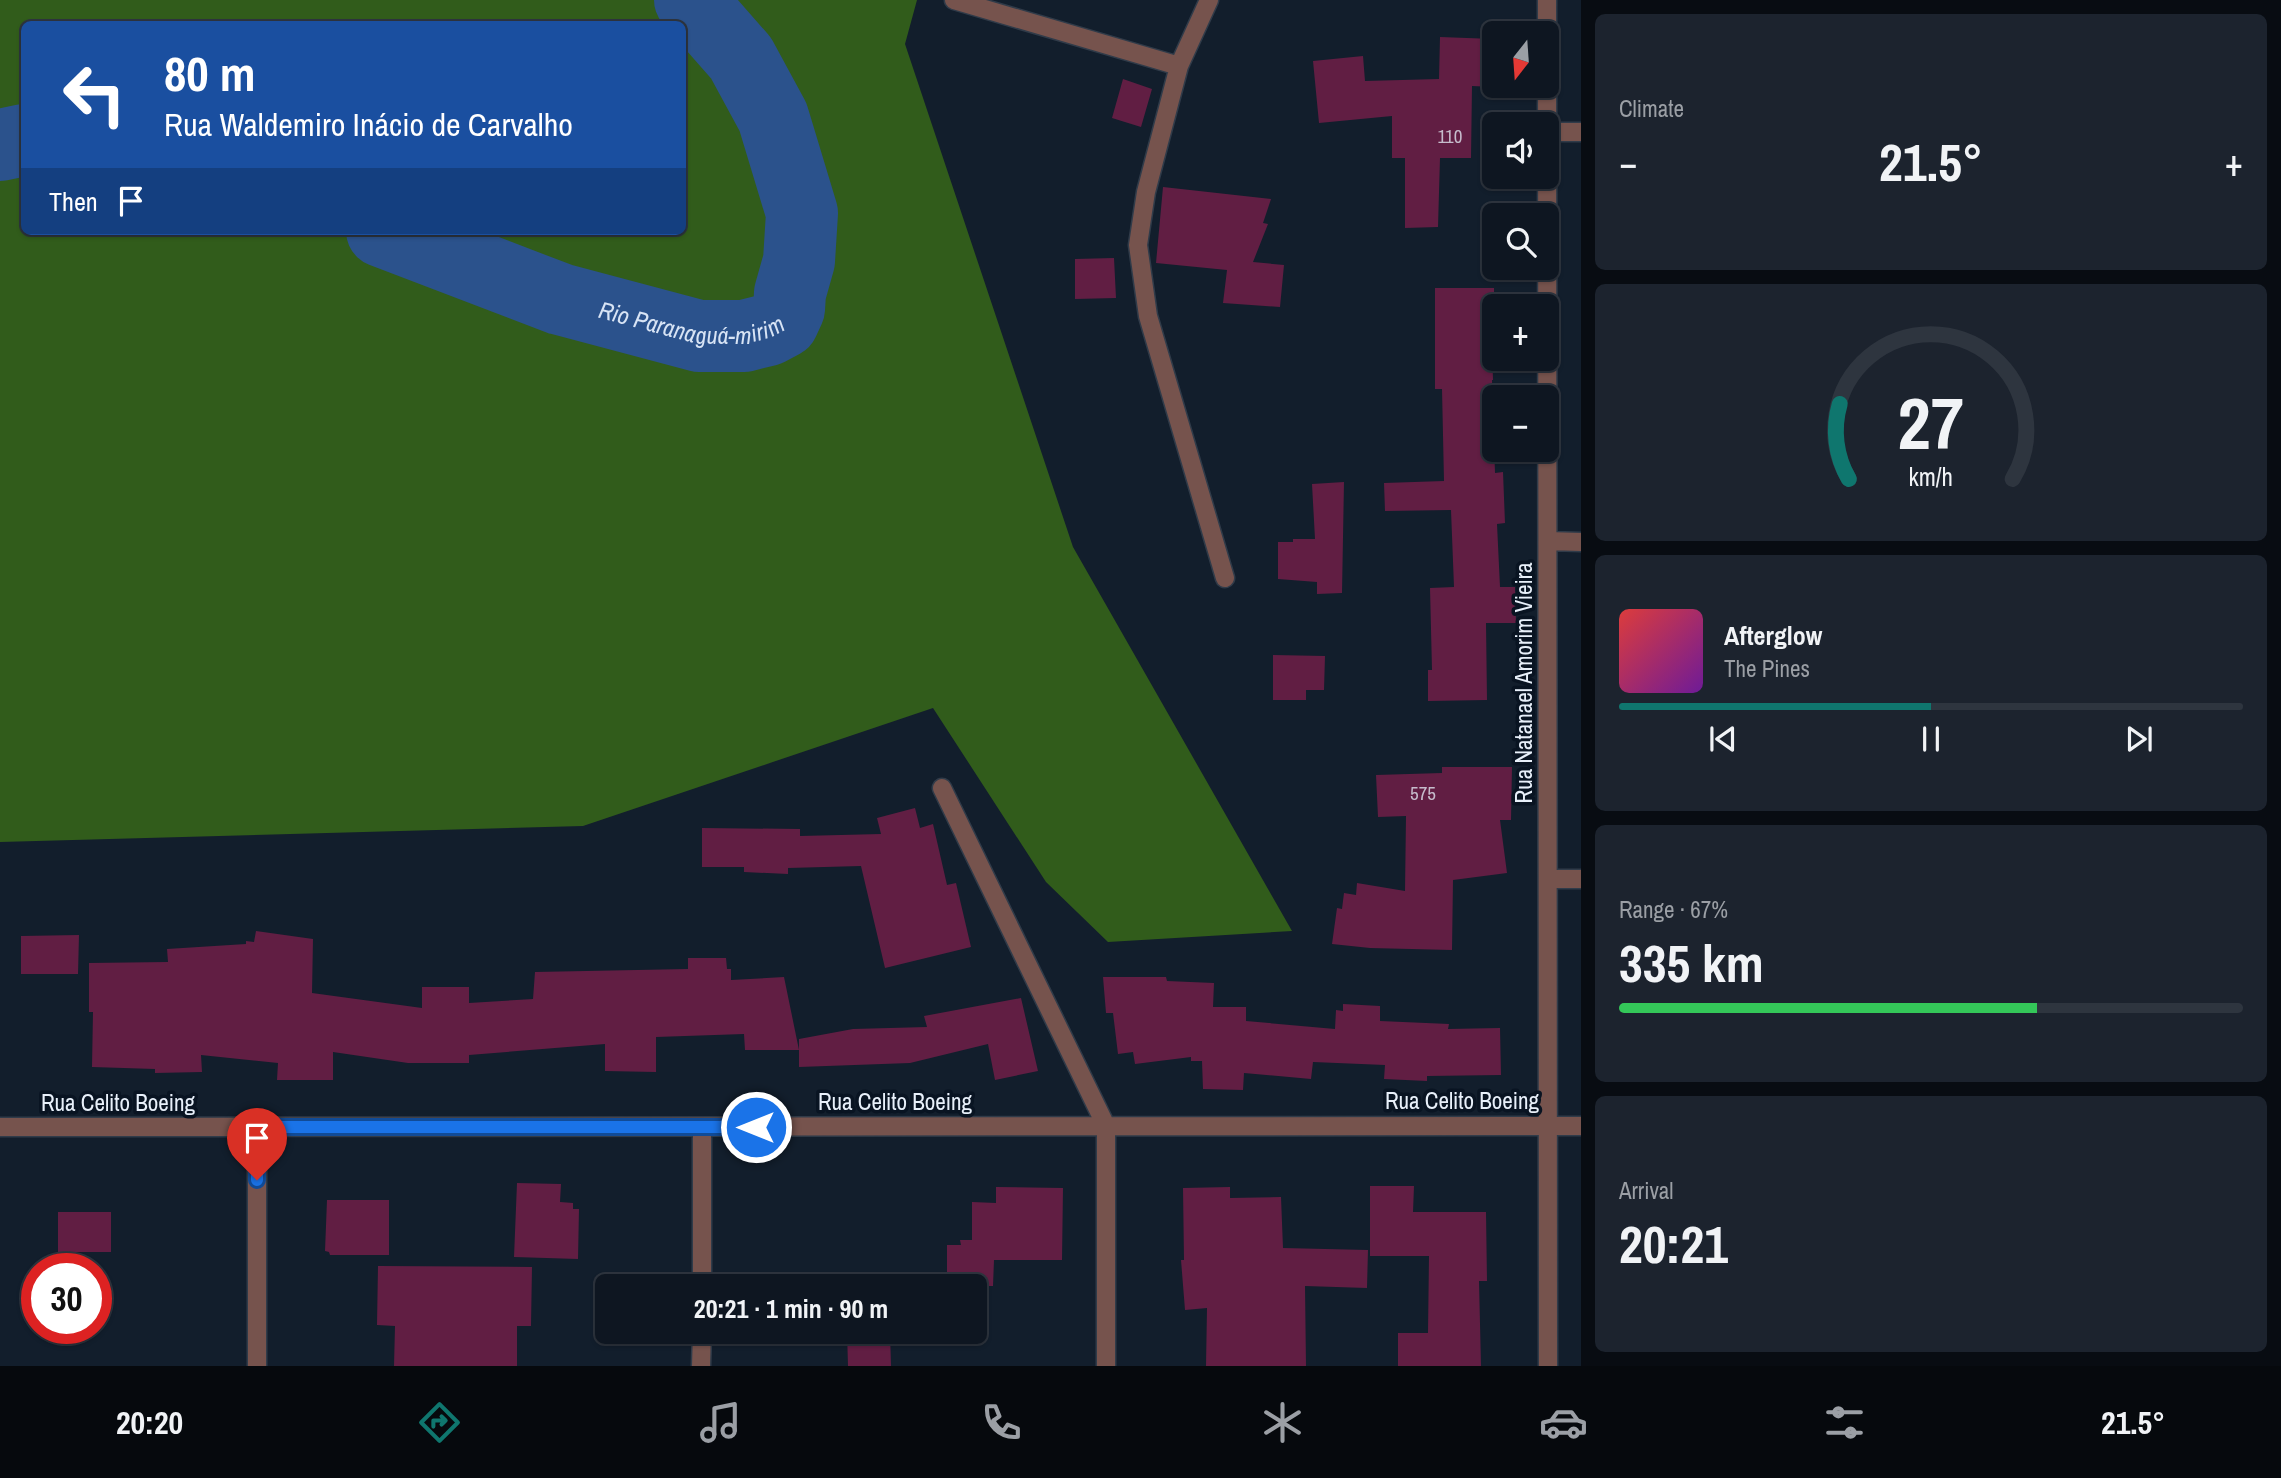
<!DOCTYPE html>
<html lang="en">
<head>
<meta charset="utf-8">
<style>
	body { margin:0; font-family:"Archivo Narrow",sans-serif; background:#1c232e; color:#f1f3f6; height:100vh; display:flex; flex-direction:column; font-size:26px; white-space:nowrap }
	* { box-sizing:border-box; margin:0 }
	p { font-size:23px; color:#9b9fa5 }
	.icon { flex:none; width:38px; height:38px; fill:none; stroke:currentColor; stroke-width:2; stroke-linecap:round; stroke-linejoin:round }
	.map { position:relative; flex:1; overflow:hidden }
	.details { display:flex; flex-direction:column; gap:14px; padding:14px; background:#080c12; width:700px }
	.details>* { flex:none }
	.guide { position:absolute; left:21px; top:21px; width:665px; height:214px; border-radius:10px; box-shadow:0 2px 5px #0004,0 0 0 2px #2e353f; background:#1a4fa0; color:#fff; overflow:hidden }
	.needle { width:46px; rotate:197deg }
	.controls { position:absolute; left:1482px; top:21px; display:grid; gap:14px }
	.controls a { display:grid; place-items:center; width:77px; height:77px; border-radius:10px; background:#0e1621; box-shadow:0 2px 5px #0004,0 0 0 2px #2e353f; font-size:35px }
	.speed { position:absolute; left:21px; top:1253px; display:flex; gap:14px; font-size:35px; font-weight:700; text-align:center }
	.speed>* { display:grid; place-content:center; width:91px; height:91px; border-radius:50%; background:#0e1621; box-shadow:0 2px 5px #0004,0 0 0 2px #2e353f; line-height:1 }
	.speed .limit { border:10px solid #d22; background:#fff; color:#111 }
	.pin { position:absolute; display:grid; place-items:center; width:60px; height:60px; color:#fff; margin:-72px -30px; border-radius:50% 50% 50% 0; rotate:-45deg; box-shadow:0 0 7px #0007 }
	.pin .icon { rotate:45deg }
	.me { position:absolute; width:77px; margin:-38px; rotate:270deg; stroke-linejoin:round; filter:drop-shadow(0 0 5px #0008) }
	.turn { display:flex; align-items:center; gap:24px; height:147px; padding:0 28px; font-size:32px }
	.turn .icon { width:91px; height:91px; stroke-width:2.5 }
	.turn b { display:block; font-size:49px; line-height:60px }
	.then { display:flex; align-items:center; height:66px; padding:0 28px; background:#0003; gap:14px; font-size:26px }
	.big { font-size:52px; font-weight:800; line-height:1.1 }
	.details .widget { flex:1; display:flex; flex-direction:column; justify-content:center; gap:10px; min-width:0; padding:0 24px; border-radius:10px; background:#1c232e }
	.details .dial { align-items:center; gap:0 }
	.dial svg { height:182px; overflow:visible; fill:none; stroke:#2e353f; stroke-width:7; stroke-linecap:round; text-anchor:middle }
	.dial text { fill:#f1f3f6; stroke:none }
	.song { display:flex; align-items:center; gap:21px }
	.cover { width:84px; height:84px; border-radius:10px; background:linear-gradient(135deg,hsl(0 70% 55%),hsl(280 70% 35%)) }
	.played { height:7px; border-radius:4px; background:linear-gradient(90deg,#0f766e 50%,#2e353f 50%) }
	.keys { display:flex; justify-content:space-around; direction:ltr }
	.heat { display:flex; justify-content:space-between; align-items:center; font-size:38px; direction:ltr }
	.charge { height:10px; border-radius:5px; background:linear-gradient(90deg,#34c759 67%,#2e353f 0) }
	.trip { position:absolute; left:595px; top:1274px; width:392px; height:70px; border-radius:10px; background:#0e1621; box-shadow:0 2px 5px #0004,0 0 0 2px #2e353f; font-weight:800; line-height:70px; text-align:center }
	.dock { display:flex; height:112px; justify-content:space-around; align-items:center; background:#06090d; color:#9b9fa5 }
	.dock .icon { width:49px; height:49px }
	.dock .selected { color:#0f766e }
	.dock b { font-size:32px; color:#f1f3f6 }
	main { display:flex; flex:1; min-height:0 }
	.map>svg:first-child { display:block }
	.forest { fill:#315c1b; fill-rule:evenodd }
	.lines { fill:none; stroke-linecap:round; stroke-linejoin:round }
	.river { stroke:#2b528c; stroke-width:72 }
	.building { fill:#611e43 }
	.minor-casing { stroke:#303b49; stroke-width:21 }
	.minor { stroke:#76534d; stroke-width:18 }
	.route-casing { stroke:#114b97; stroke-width:18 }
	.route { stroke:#1a73e8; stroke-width:12 }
	.labels { text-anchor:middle; stroke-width:7; stroke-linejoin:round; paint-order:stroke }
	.number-label { font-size:19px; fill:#c6bccc }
	.street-label { font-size:23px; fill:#e8f0fa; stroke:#091422 }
	.water-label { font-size:24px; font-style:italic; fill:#d8e4f5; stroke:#091422 }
</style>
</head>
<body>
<main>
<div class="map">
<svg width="1581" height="1366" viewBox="0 0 1581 1366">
	<rect width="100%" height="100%" fill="#121e2c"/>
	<path class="forest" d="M 0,0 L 917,0 L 905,44 L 1073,547 L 1292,931 L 1108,942 L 1046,882 L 933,708 L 583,826 L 0,842 ZM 24,24 L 682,24 L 682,231 L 24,231 Z"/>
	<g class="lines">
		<g class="river">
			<path d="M 0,145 L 24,140"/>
			<path id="s1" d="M 382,231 L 560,299 L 699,336 L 744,336 L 768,330 L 783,322 L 789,309 L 790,293 L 799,261 L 802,213 L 773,117 L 741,58 L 690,0"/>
		</g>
	</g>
	<path class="building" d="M 1440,37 L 1494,39 L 1494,87 L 1472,86 L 1471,158 L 1440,158 L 1438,227 L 1405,228 L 1405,158 L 1392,158 L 1392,116 L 1319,123 L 1313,61 L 1363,56 L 1365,81 L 1439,79 Z
		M 1123,79 L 1152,89 L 1141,127 L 1112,118 Z
		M 1163,187 L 1271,199 L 1263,223 L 1268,224 L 1253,262 L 1284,265 L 1280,307 L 1223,303 L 1227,270 L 1156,263 Z
		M 1114,258 L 1116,298 L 1075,299 L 1075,259 Z
		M 1435,288 L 1494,288 L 1494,346 L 1492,346 L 1493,380 L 1492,380 L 1495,473 L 1503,472 L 1505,523 L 1497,524 L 1500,587 L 1515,587 L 1516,623 L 1486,623 L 1487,700 L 1428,701 L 1428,670 L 1432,670 L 1430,588 L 1454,587 L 1451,510 L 1385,511 L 1384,483 L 1444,481 L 1442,389 L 1435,389 Z
		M 1344,482 L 1342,593 L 1317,594 L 1317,582 L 1278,579 L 1278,542 L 1293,542 L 1293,539 L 1315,539 L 1312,484 Z
		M 1273,655 L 1325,656 L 1324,690 L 1306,690 L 1306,700 L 1273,700 Z
		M 1442,767 L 1512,767 L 1511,820 L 1500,820 L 1507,873 L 1453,880 L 1452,950 L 1370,948 L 1332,944 L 1337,908 L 1342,909 L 1344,893 L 1356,895 L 1357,883 L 1405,891 L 1406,816 L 1378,817 L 1376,775 L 1442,773 Z
		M 915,808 L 920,828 L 933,824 L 947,885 L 956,883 L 971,947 L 885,968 L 861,866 L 788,868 L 788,874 L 744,872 L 744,867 L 702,867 L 702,828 L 800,829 L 800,836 L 881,834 L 877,818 Z
		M 256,931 L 313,939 L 312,993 L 422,1008 L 422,987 L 469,987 L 469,1003 L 533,999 L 535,972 L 688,969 L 688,958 L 726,958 L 727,969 L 731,969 L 731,980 L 784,977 L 799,1050 L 745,1050 L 744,1034 L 656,1037 L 656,1072 L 605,1071 L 605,1044 L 469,1055 L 469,1063 L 408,1063 L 333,1052 L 333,1080 L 277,1080 L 278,1063 L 201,1055 L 202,1072 L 155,1073 L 155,1069 L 92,1067 L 93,1012 L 89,1012 L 89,963 L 168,962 L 167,949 L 246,944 L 246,941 L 254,942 Z
		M 79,935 L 78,974 L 21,974 L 21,936 Z
		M 1103,977 L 1166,977 L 1167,981 L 1214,983 L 1213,1007 L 1246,1007 L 1246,1021 L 1335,1029 L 1336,1010 L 1343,1011 L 1343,1004 L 1380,1006 L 1380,1021 L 1449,1024 L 1448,1029 L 1500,1028 L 1501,1075 L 1427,1076 L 1427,1081 L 1384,1079 L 1385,1065 L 1313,1062 L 1311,1079 L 1244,1073 L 1243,1090 L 1203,1089 L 1202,1061 L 1191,1061 L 1191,1057 L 1135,1064 L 1133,1052 L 1118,1054 L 1113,1013 L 1106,1013 Z
		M 1021,998 L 1038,1071 L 995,1080 L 988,1044 L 910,1063 L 799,1067 L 799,1039 L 853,1029 L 927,1027 L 924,1016 Z
		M 517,1183 L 561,1184 L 560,1202 L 573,1203 L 573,1209 L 579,1209 L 578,1259 L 514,1257 Z
		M 1370,1186 L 1414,1186 L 1413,1212 L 1486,1212 L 1487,1281 L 1479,1281 L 1481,1366 L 1398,1366 L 1398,1333 L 1428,1333 L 1429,1256 L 1370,1256 Z
		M 996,1187 L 1063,1188 L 1062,1260 L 994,1260 L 993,1286 L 947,1286 L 947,1245 L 961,1245 L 960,1240 L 972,1240 L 972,1202 L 996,1203 Z
		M 1230,1187 L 1230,1198 L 1281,1197 L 1283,1248 L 1368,1250 L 1367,1288 L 1305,1286 L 1306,1366 L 1206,1366 L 1207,1308 L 1185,1310 L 1181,1260 L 1184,1260 L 1183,1188 Z
		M 327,1200 L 389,1200 L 389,1255 L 330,1255 L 329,1252 L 325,1251 Z
		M 58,1212 L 111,1212 L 111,1252 L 58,1252 Z
		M 378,1266 L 532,1267 L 531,1326 L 517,1326 L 517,1366 L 394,1366 L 395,1326 L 377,1325 Z
		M 890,1282 L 890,1286 L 846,1286 L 846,1283 Z
		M 847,1332 L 890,1332 L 891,1366 L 848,1366 Z"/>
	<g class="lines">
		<g class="minor-casing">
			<path id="minor" d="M 954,0 L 1179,66
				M 1209,0 L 1179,66 L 1146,192 L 1138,245 L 1148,316 L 1225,578
				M 1547,0 L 1548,1366
				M 1549,132 L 1581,132
				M 1548,541 L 1581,542
				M 942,788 L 1106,1126 L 1106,1366
				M 1548,879 L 1581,879
				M 0,1127 L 1581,1126
				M 702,1286 L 702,1127
				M 257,1366 L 257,1127
				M 701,1366 L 702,1332"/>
		</g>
		<use href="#minor" class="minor"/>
	</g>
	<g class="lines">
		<g class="route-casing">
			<path id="route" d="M 257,1180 L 257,1127 L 756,1127"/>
		</g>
		<use href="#route" class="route"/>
	</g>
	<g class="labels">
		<g class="number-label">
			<text x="1450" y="143">110</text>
			<text x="1423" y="800">575</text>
		</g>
		<g class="street-label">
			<text transform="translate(1524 683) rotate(-90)" y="8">Rua Natanael Amorim Vieira</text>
			<text x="1462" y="1109">Rua Celito Boeing</text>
			<text x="895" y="1110">Rua Celito Boeing</text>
			<text x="118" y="1111">Rua Celito Boeing</text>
		</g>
		<g class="water-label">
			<text dy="8" stroke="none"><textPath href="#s1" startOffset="326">Rio Paranaguá-mirim</textPath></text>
		</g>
	</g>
</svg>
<div class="controls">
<a><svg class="needle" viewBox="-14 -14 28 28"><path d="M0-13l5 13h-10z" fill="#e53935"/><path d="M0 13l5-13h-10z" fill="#9b9fa5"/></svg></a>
<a><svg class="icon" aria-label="sound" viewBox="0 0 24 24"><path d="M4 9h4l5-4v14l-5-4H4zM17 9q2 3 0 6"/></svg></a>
<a><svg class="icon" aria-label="search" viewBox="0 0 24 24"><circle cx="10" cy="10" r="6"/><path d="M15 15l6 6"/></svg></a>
<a>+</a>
<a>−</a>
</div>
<div class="speed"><div class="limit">30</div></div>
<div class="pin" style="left:257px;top:1180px;background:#d93025"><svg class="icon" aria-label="arrive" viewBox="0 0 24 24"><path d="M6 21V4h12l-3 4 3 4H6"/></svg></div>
<svg class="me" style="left:756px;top:1127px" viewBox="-20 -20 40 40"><circle r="17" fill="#1a73e8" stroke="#fff" stroke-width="3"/><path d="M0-11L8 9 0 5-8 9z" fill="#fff"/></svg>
<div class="trip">20:21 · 1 min · 90 m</div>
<div class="guide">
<div class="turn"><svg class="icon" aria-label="left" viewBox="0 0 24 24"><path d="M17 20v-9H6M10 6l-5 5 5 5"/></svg><div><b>80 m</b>Rua Waldemiro Inácio de Carvalho</div></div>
<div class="then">Then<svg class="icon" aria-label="arrive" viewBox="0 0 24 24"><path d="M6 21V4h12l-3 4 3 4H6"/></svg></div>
</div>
</div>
<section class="details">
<div class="widget"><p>Climate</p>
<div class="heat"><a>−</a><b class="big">21.5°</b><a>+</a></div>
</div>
<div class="widget dial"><svg viewBox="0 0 100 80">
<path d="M14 69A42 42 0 1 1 86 69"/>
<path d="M14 69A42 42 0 0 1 10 36" stroke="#0f766e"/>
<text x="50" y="56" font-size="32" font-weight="700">27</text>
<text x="50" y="72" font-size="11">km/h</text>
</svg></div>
<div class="widget">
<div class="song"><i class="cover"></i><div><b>Afterglow</b><p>The Pines</p></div></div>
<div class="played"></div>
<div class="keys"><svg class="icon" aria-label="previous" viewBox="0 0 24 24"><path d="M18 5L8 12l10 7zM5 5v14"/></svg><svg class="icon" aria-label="pause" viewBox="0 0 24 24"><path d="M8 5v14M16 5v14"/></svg><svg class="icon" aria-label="next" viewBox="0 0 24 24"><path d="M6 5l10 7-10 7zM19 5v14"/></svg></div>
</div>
<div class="widget"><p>Range · 67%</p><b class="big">335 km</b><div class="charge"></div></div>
<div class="widget"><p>Arrival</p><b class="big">20:21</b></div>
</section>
</main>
<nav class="dock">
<b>20:20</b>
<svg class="icon selected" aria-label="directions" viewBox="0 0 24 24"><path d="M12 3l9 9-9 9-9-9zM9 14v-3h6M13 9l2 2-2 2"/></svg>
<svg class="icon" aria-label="music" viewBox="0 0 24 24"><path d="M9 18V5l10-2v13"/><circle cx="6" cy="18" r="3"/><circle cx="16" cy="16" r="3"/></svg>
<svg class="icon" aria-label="phone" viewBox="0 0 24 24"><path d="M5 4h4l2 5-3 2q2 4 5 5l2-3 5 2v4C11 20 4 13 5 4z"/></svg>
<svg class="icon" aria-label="climate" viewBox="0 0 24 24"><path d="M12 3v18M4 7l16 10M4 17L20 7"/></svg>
<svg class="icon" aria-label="car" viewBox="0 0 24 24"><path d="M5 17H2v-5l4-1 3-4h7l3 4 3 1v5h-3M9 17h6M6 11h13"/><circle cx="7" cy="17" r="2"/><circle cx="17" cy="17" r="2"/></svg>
<svg class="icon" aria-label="filters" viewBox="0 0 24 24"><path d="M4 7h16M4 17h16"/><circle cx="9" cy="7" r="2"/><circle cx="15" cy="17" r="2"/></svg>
<b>21.5°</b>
</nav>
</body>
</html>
